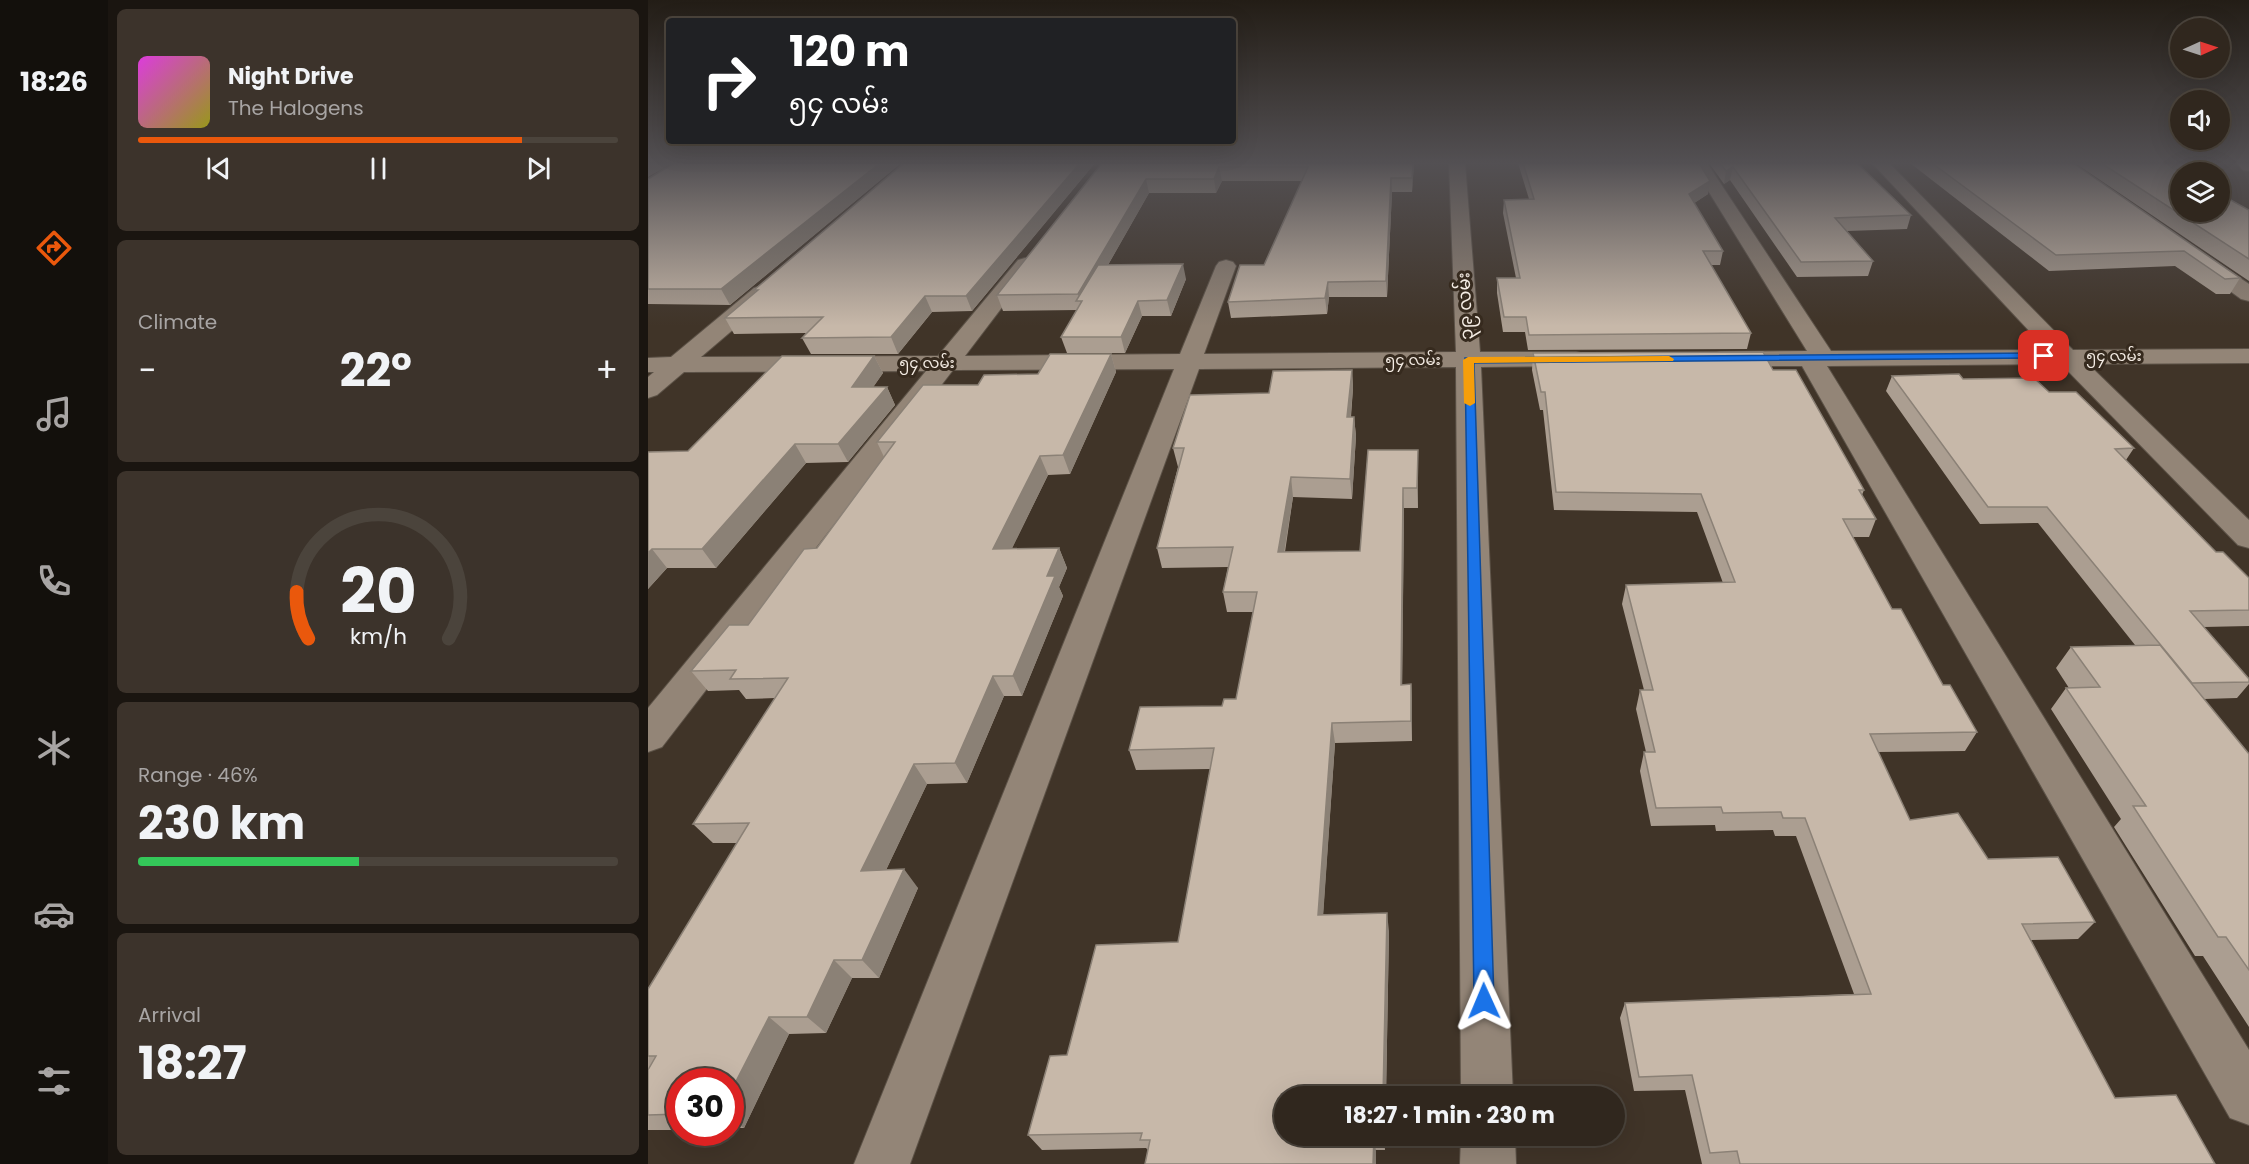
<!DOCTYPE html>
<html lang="en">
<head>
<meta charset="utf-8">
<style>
	body { margin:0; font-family:Poppins,"Noto Sans Myanmar",sans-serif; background:#3c332b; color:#f1f3f6; height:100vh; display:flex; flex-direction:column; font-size:22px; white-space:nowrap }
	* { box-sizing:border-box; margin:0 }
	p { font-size:20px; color:#a8a5a4 }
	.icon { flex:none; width:33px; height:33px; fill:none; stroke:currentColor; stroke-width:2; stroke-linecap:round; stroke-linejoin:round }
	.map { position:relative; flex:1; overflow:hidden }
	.drawer { display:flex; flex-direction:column; gap:9px; padding:9px; background:#1a1510; width:540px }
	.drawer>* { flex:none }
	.hud { position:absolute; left:18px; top:18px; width:570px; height:126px; border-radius:6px; box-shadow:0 6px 24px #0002,0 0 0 2px #4b443c; background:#202124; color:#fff; overflow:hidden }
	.needle { width:39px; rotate:87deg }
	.tools { position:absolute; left:1522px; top:18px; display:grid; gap:12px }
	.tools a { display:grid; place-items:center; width:60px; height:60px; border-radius:50%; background:#30271e; box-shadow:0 6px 24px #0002,0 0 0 2px #4b443c; font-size:30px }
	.speed { position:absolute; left:18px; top:1068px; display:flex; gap:12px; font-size:30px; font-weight:700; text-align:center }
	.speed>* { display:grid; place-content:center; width:78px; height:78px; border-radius:50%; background:#30271e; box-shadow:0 6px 24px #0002,0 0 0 2px #4b443c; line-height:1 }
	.speed .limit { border:9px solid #d22; background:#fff; color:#111 }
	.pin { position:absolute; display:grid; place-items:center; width:51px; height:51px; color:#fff; margin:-26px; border-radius:12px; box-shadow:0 3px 9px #0006 }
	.me { position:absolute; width:66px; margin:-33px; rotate:359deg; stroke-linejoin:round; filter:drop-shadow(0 0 4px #0008) }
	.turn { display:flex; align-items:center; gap:21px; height:126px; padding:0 24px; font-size:27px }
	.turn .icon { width:78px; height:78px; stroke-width:2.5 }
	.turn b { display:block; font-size:42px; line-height:51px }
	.big { font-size:45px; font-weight:700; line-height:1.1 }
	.drawer .tile { flex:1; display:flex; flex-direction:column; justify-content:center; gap:9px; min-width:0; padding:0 21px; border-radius:9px; background:#3c332b }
	.drawer .dial { align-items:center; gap:0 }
	.dial svg { height:156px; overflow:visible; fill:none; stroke:#4b443c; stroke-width:7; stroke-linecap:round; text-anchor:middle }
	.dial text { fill:#f1f3f6; stroke:none }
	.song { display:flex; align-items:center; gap:18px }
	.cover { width:72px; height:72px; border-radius:9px; background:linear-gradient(135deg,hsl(300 70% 55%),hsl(60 70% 35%)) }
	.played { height:6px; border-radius:3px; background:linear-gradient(90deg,#ea580c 80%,#4b443c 80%) }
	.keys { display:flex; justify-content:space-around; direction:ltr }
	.heat { display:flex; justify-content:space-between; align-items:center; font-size:33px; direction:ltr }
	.charge { height:9px; border-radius:4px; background:linear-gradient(90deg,#34c759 46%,#4b443c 0) }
	.trip { position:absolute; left:626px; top:1086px; width:351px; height:60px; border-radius:30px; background:#30271e; box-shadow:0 6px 24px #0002,0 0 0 2px #4b443c; font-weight:700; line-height:60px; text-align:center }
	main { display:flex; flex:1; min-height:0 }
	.menu { display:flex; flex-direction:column; width:108px; justify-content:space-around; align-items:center; background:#13100c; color:#a8a5a4 }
	.menu .icon { width:42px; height:42px }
	.menu .active { color:#ea580c }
	.menu b { font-size:27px; color:#f1f3f6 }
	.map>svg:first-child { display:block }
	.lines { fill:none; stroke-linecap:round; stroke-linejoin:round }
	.minor-casing { stroke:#5c5247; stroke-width:2 }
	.minor { fill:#938577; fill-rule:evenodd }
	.wall { fill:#ab9e91 }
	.shaded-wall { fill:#8b8176 }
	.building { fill:#c7b8a9; stroke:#8b8176; stroke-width:1.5 }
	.route { fill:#1a73e8; stroke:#114b97; stroke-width:1.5 }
	.slow { fill:#f59e0b }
	.labels { text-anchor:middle; stroke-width:6; stroke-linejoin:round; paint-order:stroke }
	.far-street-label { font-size:15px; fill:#f4ece4; stroke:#362a1e }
	.street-label { font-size:18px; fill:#f4ece4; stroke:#362a1e }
</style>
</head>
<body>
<main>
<nav class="menu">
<b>18:26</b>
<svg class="icon active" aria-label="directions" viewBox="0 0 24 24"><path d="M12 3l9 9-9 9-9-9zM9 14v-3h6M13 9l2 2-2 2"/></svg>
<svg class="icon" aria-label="music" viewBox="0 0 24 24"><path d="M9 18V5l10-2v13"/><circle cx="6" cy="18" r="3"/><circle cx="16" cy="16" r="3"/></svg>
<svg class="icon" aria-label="phone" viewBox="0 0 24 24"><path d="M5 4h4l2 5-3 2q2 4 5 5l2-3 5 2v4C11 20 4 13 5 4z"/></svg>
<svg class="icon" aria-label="climate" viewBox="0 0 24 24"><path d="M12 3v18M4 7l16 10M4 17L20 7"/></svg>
<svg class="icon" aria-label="car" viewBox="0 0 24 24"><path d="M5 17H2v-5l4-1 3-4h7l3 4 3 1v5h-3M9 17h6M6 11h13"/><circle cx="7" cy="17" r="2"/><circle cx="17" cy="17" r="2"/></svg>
<svg class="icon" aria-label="filters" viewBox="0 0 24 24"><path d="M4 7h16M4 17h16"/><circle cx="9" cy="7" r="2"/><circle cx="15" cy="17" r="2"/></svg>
</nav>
<section class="drawer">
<div class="tile">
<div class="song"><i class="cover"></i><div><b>Night Drive</b><p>The Halogens</p></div></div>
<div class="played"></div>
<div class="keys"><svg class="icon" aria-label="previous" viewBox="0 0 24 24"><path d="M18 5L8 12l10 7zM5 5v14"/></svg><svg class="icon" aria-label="pause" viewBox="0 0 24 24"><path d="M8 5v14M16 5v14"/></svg><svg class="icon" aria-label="next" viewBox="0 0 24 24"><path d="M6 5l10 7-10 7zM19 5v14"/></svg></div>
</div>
<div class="tile"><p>Climate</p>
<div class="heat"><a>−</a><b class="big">22°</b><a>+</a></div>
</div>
<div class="tile dial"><svg viewBox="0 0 100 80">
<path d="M14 69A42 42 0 1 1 86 69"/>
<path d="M14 69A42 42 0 0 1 8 45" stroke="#ea580c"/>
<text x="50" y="56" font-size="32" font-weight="700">20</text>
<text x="50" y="72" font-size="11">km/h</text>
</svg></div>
<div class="tile"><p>Range · 46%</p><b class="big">230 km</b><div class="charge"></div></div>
<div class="tile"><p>Arrival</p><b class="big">18:27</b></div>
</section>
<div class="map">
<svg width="1601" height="1164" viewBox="0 0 1601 1164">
	<rect width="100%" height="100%" fill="#403428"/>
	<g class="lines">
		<g class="minor-casing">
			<path id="minor" d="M 801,163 L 817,163 L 832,352 L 928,352 L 937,354 L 940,359 L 937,364 L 928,366 L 833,367 L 865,1096 L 813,1096 L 808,367 L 551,369 L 262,1164 L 206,1164 L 526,369 L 305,370 L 14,747 L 0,752 L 0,708 L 278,371 L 36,372 L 9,395 L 0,398 L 0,377 L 6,372 L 0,372 L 0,358 L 23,357 L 106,288 L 114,286 L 122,288 L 125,293 L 122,298 L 53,357 L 290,356 L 370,260 L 377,258 L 384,260 L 387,264 L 317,356 L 532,354 L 568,266 L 571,262 L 578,260 L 585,262 L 588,266 L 556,354 L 808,352 Z
				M 1043,163 L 1059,163 L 1183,351 L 1399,350 L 1224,163 L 1241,163 L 1425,350 L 1601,349 L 1601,363 L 1440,364 L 1601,520 L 1601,548 L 1590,545 L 1413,364 L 1179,366 L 1601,1050 L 1601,1125 L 1582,1118 L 1154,366 L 1073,366 L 1064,364 L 1061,359 L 1064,354 L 1073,352 L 1159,351 Z
				M 1588,163 L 1601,163 L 1601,171 L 1595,170 Z
				M 1552,254 L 1559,256 L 1601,284 L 1601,301 L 1593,299 L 1545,264 L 1542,260 L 1545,256 Z
				M 813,1136 L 867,1136 L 868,1164 L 812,1164 Z"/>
		</g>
		<use href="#minor" class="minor"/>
	</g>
	<path class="wall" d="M 26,163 L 253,163 L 82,305 L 0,304 L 0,179 Z
		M 256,163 L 447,163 L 324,311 L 284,312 L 250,354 L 163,354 L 154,338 L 158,333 L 86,334 L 77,318 L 108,292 L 106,290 Z
		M 454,163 L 766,163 L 764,192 L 744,192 L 739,297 L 681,297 L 679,314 L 583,318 L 580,302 L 616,265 L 654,181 L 574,181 L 568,193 L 501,193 L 460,265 L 538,279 L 523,316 L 494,316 L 477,353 L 419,353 L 413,337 L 429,310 L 355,311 L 349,295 Z
		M 870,163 L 1051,163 L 1060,194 L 1046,203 L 1075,251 L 1072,265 L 1063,265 L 1103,333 L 1099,349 L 880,350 L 877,332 L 855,332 L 849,293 L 849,278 L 868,278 L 855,213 L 856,200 L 881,199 Z
		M 1061,163 L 1209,163 L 1263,215 L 1259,229 L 1199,231 L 1225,261 L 1220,276 L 1149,277 L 1082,180 L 1076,184 Z
		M 1262,163 L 1425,163 L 1592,278 L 1582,294 L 1568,294 L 1527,266 L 1401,271 Z
		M 1427,163 L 1550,163 L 1533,172 L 1601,210 L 1601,281 Z
		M 885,353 L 1125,370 L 1216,490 L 1214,495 L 1228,519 L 1221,537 L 1205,537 L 1244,609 L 1295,685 L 1329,732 L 1317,751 L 1230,752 L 1262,820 L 1340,859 L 1447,922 L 1430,939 L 1383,940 L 1467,1098 L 1567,1164 L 1054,1164 L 1037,1090 L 986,1091 L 972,1018 L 977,1003 L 1206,994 L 1148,836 L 1127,836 L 1125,830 L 1068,831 L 1067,825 L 1003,826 L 992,771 L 996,752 L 998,752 L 988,709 L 992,690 L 996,690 L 974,604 L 978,585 L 1075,583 L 1049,512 L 906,510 L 895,410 L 892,410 L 884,370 Z
		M 463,354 L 468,372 L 422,474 L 400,475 L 364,548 L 411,548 L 419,568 L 411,587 L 415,596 L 374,696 L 356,696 L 319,783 L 279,784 L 238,870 L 270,888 L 231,978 L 204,978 L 178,1033 L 141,1034 L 96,1128 L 82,1128 L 82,1082 L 32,1082 L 32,1130 L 0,1130 L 0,989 L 89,843 L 65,843 L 45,824 L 127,698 L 98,699 L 91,690 L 60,691 L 43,671 L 100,625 L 169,548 L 236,457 L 229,442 L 330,385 L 390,374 Z
		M 226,356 L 235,373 L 225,387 L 239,387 L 247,405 L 200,462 L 158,463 L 68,568 L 19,568 L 0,589 L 0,452 L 40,451 Z
		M 704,370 L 705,388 L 703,417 L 706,417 L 708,436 L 704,499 L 645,497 L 637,552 L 712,551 L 720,450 L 770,469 L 770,508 L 756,508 L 754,685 L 763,684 L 764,705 L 764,741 L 687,743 L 675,914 L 741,931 L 738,1096 L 636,1096 L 737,1136 L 737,1150 L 500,1150 L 498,1148 L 394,1150 L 380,1135 L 419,1055 L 530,942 L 562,769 L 488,770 L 481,750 L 588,699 L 605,612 L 579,612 L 575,592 L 580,567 L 514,568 L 509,548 L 530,467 L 525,448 L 621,393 Z
		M 1244,376 L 1315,379 L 1401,392 L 1486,448 L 1478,460 L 1568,552 L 1601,578 L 1601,626 L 1556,627 L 1601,679 L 1601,684 L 1589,698 L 1556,699 L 1601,754 L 1601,1027 L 1555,956 L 1547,956 L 1466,827 L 1473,819 L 1403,709 L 1418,688 L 1421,688 L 1408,668 L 1423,647 L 1487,645 L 1390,523 L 1332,524 L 1238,391 Z"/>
	<path class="shaded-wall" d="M 0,163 L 25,163 L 0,177 Z
		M 232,163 L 253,163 L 82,305 L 73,289 Z
		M 432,163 L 447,163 L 324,311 L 318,296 Z
		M 765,163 L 766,163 L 764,192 L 764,178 Z
		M 571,167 L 574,181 L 568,193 L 566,179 Z
		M 1085,167 L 1082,180 L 1076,184 L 1078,171 Z
		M 743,178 L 744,192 L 739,297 L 738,281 Z
		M 498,179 L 501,193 L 436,307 L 434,301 L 432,301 L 430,294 Z
		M 1062,181 L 1060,194 L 1039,208 L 1041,194 Z
		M 535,264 L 538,279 L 523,316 L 519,300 Z
		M 680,282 L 681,297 L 679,314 L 677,298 Z
		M 277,296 L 284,312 L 250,354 L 243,337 Z
		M 490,301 L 494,316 L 477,353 L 473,337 Z
		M 463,354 L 468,372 L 422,474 L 415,455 Z
		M 226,356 L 235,373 L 213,405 L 204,387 Z
		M 704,370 L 705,388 L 701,436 L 699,417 Z
		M 239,387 L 247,405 L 200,462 L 190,444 Z
		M 706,417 L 708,436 L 704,499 L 702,479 Z
		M 147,444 L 158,463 L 68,568 L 54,549 Z
		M 770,450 L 770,508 L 769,488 Z
		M 392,456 L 400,475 L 354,569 L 345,549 Z
		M 643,477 L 645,497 L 633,572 L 630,552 Z
		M 755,488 L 756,508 L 754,705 L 753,685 Z
		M 411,548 L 419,568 L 411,587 L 415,596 L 374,696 L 365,676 L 399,576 Z
		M 4,549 L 19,568 L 0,589 L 0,553 Z
		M 345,676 L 356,696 L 319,783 L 307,763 Z
		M 763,684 L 764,705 L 764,741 L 763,721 Z
		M 684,723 L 687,743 L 674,933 L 670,915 Z
		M 266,764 L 279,784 L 229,889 L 213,871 Z
		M 256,869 L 270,888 L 231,978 L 214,960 Z
		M 739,913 L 741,931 L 738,1096 L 735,1096 Z
		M 186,960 L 204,978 L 178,1033 L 159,1017 Z
		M 121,1017 L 141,1034 L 96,1128 L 82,1119 L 82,1093 Z
		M 726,1136 L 728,1151 L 728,1164 L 725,1164 Z
		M 734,1136 L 737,1136 L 737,1150 Z"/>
	<path class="building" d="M 26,163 L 232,163 L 73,289 L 0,289 L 0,179 Z
		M 256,163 L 432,163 L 318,296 L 277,296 L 243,337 L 154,338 L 175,317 L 77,318 L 110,290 L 106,290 Z
		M 454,163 L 765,163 L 764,178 L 743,178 L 738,281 L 680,282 L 677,298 L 580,302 L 592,265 L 616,265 L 660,167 L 571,167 L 566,179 L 498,179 L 430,294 L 349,295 Z
		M 875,163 L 1051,163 L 1062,181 L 1041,194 L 1075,251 L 1055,251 L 1103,333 L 881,335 L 878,317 L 856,317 L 849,278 L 872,278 L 856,200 L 886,199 Z
		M 1072,163 L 1209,163 L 1263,215 L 1187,218 L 1225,261 L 1153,262 L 1085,167 L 1078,171 Z
		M 1284,163 L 1425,163 L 1592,278 L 1577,279 L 1536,251 L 1408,255 Z
		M 1453,163 L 1548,163 L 1565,172 L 1533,172 L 1533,212 L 1572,212 L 1572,194 L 1601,210 L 1601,259 Z
		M 535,264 L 519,300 L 490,301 L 473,337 L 413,337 L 434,301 L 428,301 L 450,265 Z
		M 1115,352 L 1125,370 L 1148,370 L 1216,490 L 1211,490 L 1228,519 L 1195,519 L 1244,609 L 1253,609 L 1295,685 L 1302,685 L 1329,732 L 1222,734 L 1262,820 L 1310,813 L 1340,859 L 1410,857 L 1447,922 L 1374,924 L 1467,1098 L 1528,1095 L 1567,1164 L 1092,1164 L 1089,1151 L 1062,1153 L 1044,1075 L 991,1077 L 977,1003 L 1223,994 L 1157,818 L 1135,818 L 1133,812 L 1075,813 L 1073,807 L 1008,808 L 996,752 L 1007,752 L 992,690 L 1005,690 L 978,585 L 1087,582 L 1053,494 L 908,492 L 897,392 L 893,392 L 885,353 Z
		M 402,354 L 463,354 L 415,455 L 392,456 L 345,549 L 411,548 L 399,576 L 407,576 L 365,676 L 345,676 L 307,763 L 266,764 L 213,871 L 256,869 L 214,960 L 186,960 L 159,1017 L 121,1017 L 82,1093 L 82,1082 L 32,1082 L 32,1114 L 0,1115 L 0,1070 L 8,1056 L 0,1056 L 0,989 L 101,823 L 45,824 L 140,678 L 82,679 L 88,670 L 43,671 L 81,625 L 100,625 L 156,549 L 169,548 L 247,442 L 229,442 L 275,385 L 330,385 L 336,375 L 390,374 Z
		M 134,356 L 226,356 L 204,387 L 239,387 L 190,444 L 147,444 L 54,549 L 4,549 L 0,553 L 0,452 L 40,451 Z
		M 704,370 L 699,417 L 706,417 L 702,479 L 643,477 L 630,552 L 712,551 L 720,450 L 770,450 L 769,488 L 755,488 L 753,685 L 763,684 L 763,721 L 684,723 L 670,915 L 739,913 L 735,1096 L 636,1096 L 636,1136 L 734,1136 L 726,1136 L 725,1164 L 497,1164 L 502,1140 L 492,1140 L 494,1133 L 380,1135 L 402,1056 L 419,1055 L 448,945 L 530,942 L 566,748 L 481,750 L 492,707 L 574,706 L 576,699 L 588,699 L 609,592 L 575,592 L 585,547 L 509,548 L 536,448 L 525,448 L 542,395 L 621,393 L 625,371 Z
		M 1311,374 L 1315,379 L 1386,378 L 1401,392 L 1428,392 L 1486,448 L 1467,449 L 1568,552 L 1575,552 L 1601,578 L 1601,610 L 1542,611 L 1601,679 L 1601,682 L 1544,683 L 1399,507 L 1340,507 L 1244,376 Z
		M 1512,645 L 1601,754 L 1601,970 L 1578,937 L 1570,937 L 1485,806 L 1498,806 L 1418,688 L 1452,687 L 1423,647 Z"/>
	<linearGradient id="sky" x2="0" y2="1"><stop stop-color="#231d16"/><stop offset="0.5" stop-color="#535053"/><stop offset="1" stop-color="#535053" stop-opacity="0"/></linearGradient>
	<rect width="1601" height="326" fill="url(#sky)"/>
	<path class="route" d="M 1396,353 L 1401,356 L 1400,358 L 826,363 L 846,1001 L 843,1009 L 836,1012 L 829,1009 L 826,1001 L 817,358 Z"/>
	<path class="slow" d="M 1021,356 L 1026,359 L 1025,361 L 826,363 L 827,403 L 822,406 L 816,403 L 815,360 L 820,357 Z"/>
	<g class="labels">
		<g class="far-street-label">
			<text x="1466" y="361">၅၄ လမ်း</text>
			<text x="765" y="365">၅၄ လမ်း</text>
			<text x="279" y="368">၅၄ လမ်း</text>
		</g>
		<g class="street-label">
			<text transform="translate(817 306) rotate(-93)" y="6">၃၉ လမ်း</text>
		</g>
	</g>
</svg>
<div class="tools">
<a><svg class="needle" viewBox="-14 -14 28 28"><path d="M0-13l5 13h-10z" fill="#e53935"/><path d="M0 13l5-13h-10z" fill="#a8a5a4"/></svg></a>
<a><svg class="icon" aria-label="sound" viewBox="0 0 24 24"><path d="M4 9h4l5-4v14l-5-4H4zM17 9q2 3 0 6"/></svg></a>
<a><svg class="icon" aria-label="layers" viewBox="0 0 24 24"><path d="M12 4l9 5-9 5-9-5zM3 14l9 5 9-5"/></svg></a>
</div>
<div class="speed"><div class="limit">30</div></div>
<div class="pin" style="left:1396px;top:356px;background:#d93025"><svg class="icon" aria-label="arrive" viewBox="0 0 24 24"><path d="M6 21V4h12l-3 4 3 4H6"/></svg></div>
<svg class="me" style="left:836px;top:1001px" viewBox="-20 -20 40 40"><path d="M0-17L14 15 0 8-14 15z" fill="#1a73e8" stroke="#fff" stroke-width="4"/></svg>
<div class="trip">18:27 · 1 min · 230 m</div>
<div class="hud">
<div class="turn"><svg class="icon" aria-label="right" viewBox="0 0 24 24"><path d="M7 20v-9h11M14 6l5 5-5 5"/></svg><div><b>120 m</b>၅၄ လမ်း</div></div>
</div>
</div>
</main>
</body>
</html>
